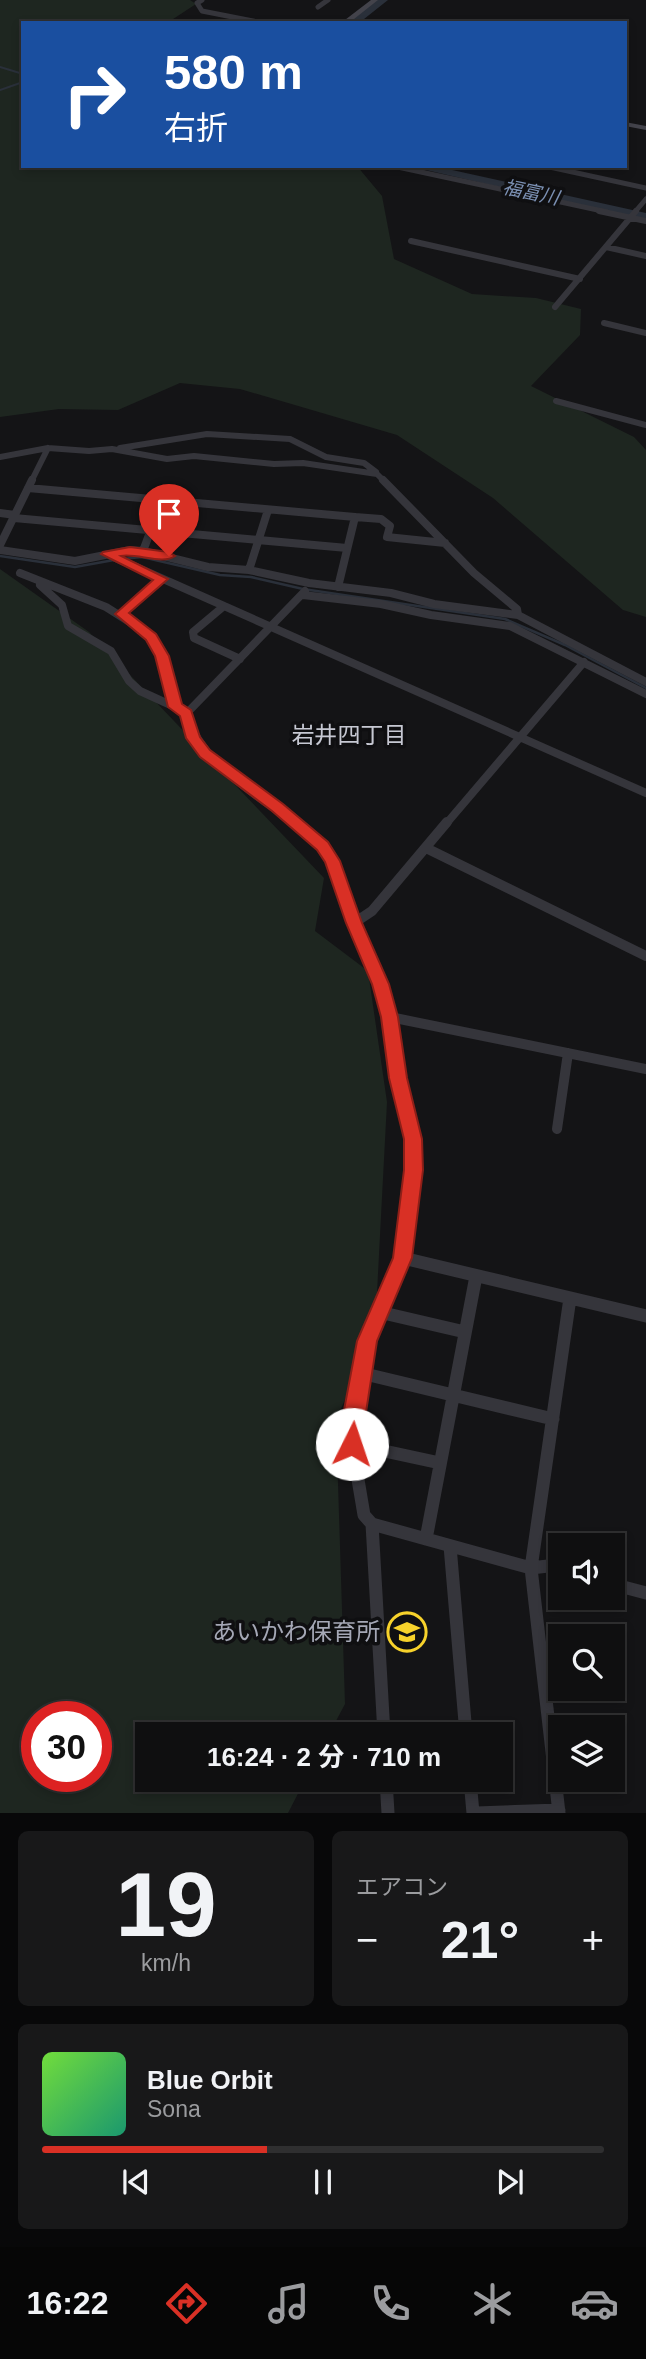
<!DOCTYPE html>
<html lang="ja">
<head>
<meta charset="utf-8">
<style>
	body { margin:0; font-family:Arial,"Noto Sans JP",sans-serif; background:#181819; color:#f1f3f6; height:100vh; display:flex; flex-direction:column; font-size:26px; white-space:nowrap }
	* { box-sizing:border-box; margin:0 }
	p { font-size:23px; color:#9b9c9f }
	.icon { flex:none; width:38px; height:38px; fill:none; stroke:currentColor; stroke-width:2; stroke-linecap:round; stroke-linejoin:round }
	.map { position:relative; height:1813px; overflow:hidden }
	.side { display:flex; flex-direction:column; gap:18px; padding:18px; background:#080809; flex:1 }
	.side>* { flex:none }
	.banner { position:absolute; left:21px; top:21px; width:606px; height:147px; border-radius:0px; box-shadow:0 4px 10px #0003,0 0 0 2px #2f2f30; background:#1a4fa0; color:#fff; overflow:hidden }
	.controls { position:absolute; left:548px; top:1533px; display:grid; gap:14px }
	.controls a { display:grid; place-items:center; width:77px; height:77px; border-radius:0px; background:#0f0f10; box-shadow:0 4px 10px #0003,0 0 0 2px #2f2f30; font-size:35px }
	.speed { position:absolute; left:21px; top:1701px; display:flex; gap:14px; font-size:35px; font-weight:700; text-align:center }
	.speed>* { display:grid; place-content:center; width:91px; height:91px; border-radius:50%; background:#0f0f10; box-shadow:0 4px 10px #0003,0 0 0 2px #2f2f30; line-height:1 }
	.speed .limit { border:10px solid #d22; background:#fff; color:#111 }
	.pin { position:absolute; display:grid; place-items:center; width:60px; height:60px; color:#fff; margin:-72px -30px; border-radius:50% 50% 50% 0; rotate:-45deg; box-shadow:0 0 7px #0007 }
	.pin .icon { rotate:45deg }
	.me { position:absolute; width:77px; margin:-38px; rotate:4deg; stroke-linejoin:round; filter:drop-shadow(0 0 5px #0008) }
	.turn { display:flex; align-items:center; gap:24px; height:147px; padding:0 28px; font-size:32px }
	.turn .icon { width:91px; height:91px; stroke-width:2.5 }
	.turn b { display:block; font-size:49px; line-height:60px }
	.big { font-size:52px; font-weight:700; line-height:1.1 }
	.side .card { flex:1; display:flex; flex-direction:column; justify-content:center; gap:10px; min-width:0; padding:0 24px; border-radius:10px; background:#181819 }
	.side .dial { align-items:center; gap:0 }
	.dial b { font-size:91px; line-height:1 }
	.song { display:flex; align-items:center; gap:21px }
	.cover { width:84px; height:84px; border-radius:10px; background:linear-gradient(135deg,hsl(100 70% 55%),hsl(160 70% 35%)) }
	.played { height:7px; border-radius:4px; background:linear-gradient(90deg,#d93025 40%,#2f2f30 40%) }
	.keys { display:flex; justify-content:space-around; direction:ltr }
	.heat { display:flex; justify-content:space-between; align-items:center; font-size:38px; direction:ltr }
	.side .tiles { flex:1; display:grid; gap:18px; grid-template-columns:1fr 1fr }
	.card:last-child { grid-column:span 2 }
	.trip { position:absolute; left:135px; top:1722px; width:378px; height:70px; border-radius:0px; background:#0f0f10; box-shadow:0 4px 10px #0003,0 0 0 2px #2f2f30; font-weight:700; line-height:70px; text-align:center }
	.menu { display:flex; height:112px; justify-content:space-around; align-items:center; background:#060606; color:#9b9c9f }
	.menu .icon { width:49px; height:49px }
	.menu .active { color:#d93025 }
	.menu b { font-size:32px; color:#f1f3f6 }
	.map>svg:first-child { display:block }
	.green { fill:#1e2620; fill-rule:evenodd }
	.lines { fill:none; stroke-linecap:round; stroke-linejoin:round }
	.stream-far1 { stroke:#2a303a; stroke-width:2 }
	.stream { stroke:#2a303a; stroke-width:2.5 }
	.river { fill:#2a303a; fill-rule:evenodd }
	.street-far4 { stroke:#35353b; stroke-width:5 }
	.street-far3 { stroke:#35353b; stroke-width:6 }
	.street-far2 { stroke:#35353b; stroke-width:8 }
	.street-far1 { stroke:#35353b; stroke-width:10 }
	.street { stroke:#35353b; stroke-width:13 }
	.secondary { fill:#43434b; fill-rule:evenodd }
	.route { fill:#d93025; stroke:#8d1f18; stroke-width:2 }
	.labels { text-anchor:middle; stroke-width:7; stroke-linejoin:round; paint-order:stroke }
	.far-water-label { font-size:19px; font-style:italic; fill:#7b90b3; stroke:#0f0f11 }
	.neighbourhood-label { font-size:23px; fill:#c6c8d2; stroke:#0f0f11 }
	.near-poi-label { font-size:24px; fill:#a5a8b6; stroke:#0f0f11; text-anchor:end }
</style>
</head>
<body>
<div class="map">
<svg width="646" height="1813" viewBox="0 0 646 1813">
	<rect width="100%" height="100%" fill="#141416"/>
	<path class="green" d="M 0,0 L 190,0 L 196,4 L 167,23 L 23,23 L 23,166 L 357,166 L 382,196 L 394,259 L 472,294 L 536,298 L 581,309 L 580,335 L 531,386 L 634,437 L 646,450 L 646,617 L 623,610 L 493,498 L 397,435 L 240,389 L 180,383 L 118,410 L 59,409 L 0,417 Z
		M 0,569 L 89,632 L 324,878 L 315,931 L 368,971 L 387,1102 L 375,1331 L 336,1420 L 345,1704 L 329,1734 L 147,1734 L 147,1780 L 305,1780 L 288,1813 L 0,1813 ZM 37,1717 L 96,1717 L 96,1776 L 37,1776 Z"/>
	<g class="lines">
		<path class="stream-far1" d="M 0,67 L 23,74
			M 0,90 L 23,82"/>
		<path class="stream" d="M 0,556 L 75,567 L 114,560
			M 121,559 L 142,557 L 220,575 L 251,577 L 303,589 L 505,619 L 565,645 L 646,688"/>
		<path class="river" d="M 376,0 L 388,0 L 359,23 L 347,23 Z
			M 409,166 L 434,166 L 646,213 L 646,221 Z"/>
		<path class="street-far4" d="M 202,0 L 197,3 L 202,11 L 263,23
			M 318,7 L 328,0
			M 393,166 L 607,212
			M 545,166 L 646,188
			M 635,212 L 646,199"/>
		<path class="street-far3" d="M 599,211 L 646,221
			M 411,241 L 580,279
			M 606,247 L 646,256
			M 555,307 L 636,211
			M 604,323 L 646,333
			M 556,401 L 646,425
			M 120,448 L 207,434 L 290,439 L 326,457 L 364,463 L 376,472
			M 0,457 L 48,448 L 89,451 L 112,449 L 167,459 L 194,456 L 274,464 L 303,463 L 377,474 L 385,482
			M 31,482 L 48,448"/>
		<path class="street-far2" d="M 383,480 L 474,573 L 517,609 L 518,615
			M 28,488 L 355,517 L 338,587
			M 0,513 L 15,515
			M 355,517 L 381,519 L 390,526 L 387,537 L 445,543
			M 14,518 L 347,548
			M 0,545 L 32,480
			M 0,550 L 75,561 L 130,550 L 143,551 L 208,567 L 249,570 L 309,583 L 391,593 L 434,604 L 518,615 L 646,682
			M 143,551 L 162,500
			M 109,555 L 646,793
			M 249,570 L 268,510
			M 20,573 L 106,607 L 144,631 L 164,661 L 175,707 L 186,714
			M 40,585 L 62,605 L 68,626 L 111,651 L 129,681 L 140,691 L 175,707
			M 303,595 L 381,604 L 431,615 L 510,626 L 646,694
			M 224,606 L 193,632 L 194,638 L 240,659
			M 121,614 L 162,579
			M 186,714 C 204,766 254,793 296,824
			M 186,714 L 305,591
			M 446,824 L 584,662"/>
		<path class="street-far1" d="M 294,822 L 317,842 L 332,861 L 380,984 L 390,1017 L 398,1078 L 413,1139 L 413,1170 L 402,1260
			M 426,848 L 646,956
			M 354,923 L 372,911 L 447,822
			M 390,1017 L 646,1069
			M 557,1129 L 568,1053
			M 403,1258 L 410,1260"/>
		<path class="street" d="M 403,1258 L 367,1341 L 354,1410 L 352,1444 L 364,1515 L 372,1524 L 531,1568 L 548,1566 L 560,1570
			M 403,1258 L 646,1316
			M 379,1312 L 465,1332
			M 361,1373 L 553,1419
			M 352,1444 L 440,1463
			M 372,1524 L 384,1734
			M 426,1539 L 476,1276
			M 450,1546 L 466,1734
			M 612,1584 L 646,1593
			M 386,1780 L 388,1813
			M 470,1780 L 473,1813
			M 477,1813 L 559,1810
			M 559,1813 L 531,1568 L 570,1298"/>
		<path class="secondary" d="M 371,0 L 378,0 L 349,23 L 341,23 Z
			M 625,122 L 646,126 L 646,130 L 625,126 Z"/>
	</g>
	<path class="route" d="M 130,547 L 169,552 L 175,556 C 163,565 137,553 121,556 L 168,579 L 129,613 L 156,634 L 169,656 L 182,704 L 191,710 L 200,737 L 210,750 L 283,804 L 328,842 L 340,861 L 362,923 L 389,984 L 398,1017 L 407,1078 L 422,1139 L 423,1170 L 412,1258 L 377,1341 L 360,1451 L 352,1454 L 345,1451 L 342,1444 L 344,1410 L 357,1341 L 393,1258 L 404,1170 L 404,1139 L 389,1078 L 381,1017 L 372,984 L 346,923 L 325,862 L 317,850 L 272,811 L 200,757 L 186,738 L 180,716 L 168,707 L 155,656 L 146,640 L 115,614 L 153,580 L 101,554 L 103,552 Z"/>
	<defs>
		<g id="school-ring" transform="scale(2.0125)"><circle r="9.5" fill="#0f0f11" stroke="#f7d22b" stroke-width="1.5"/><path d="M0-5L7-2L0 1L-7-2ZM-4 1L0 2.5L4 1V4Q0 6-4 4Z" fill="#f7d22b"/></g>
	</defs>
	<g fill-rule="evenodd">
		<use href="#school-ring" x="407" y="1632"/>
	</g>
	<g class="labels">
		<g class="far-water-label">
			<text transform="translate(531 192) rotate(12)" y="7">福富川</text>
		</g>
		<g class="neighbourhood-label">
			<text x="349" y="743">岩井四丁目</text>
		</g>
		<g class="near-poi-label">
			<text x="380" y="1640">あいかわ保育所</text>
		</g>
	</g>
</svg>
<div class="controls">
<a><svg class="icon" aria-label="sound" viewBox="0 0 24 24"><path d="M4 9h4l5-4v14l-5-4H4zM17 9q2 3 0 6"/></svg></a>
<a><svg class="icon" aria-label="search" viewBox="0 0 24 24"><circle cx="10" cy="10" r="6"/><path d="M15 15l6 6"/></svg></a>
<a><svg class="icon" aria-label="layers" viewBox="0 0 24 24"><path d="M12 4l9 5-9 5-9-5zM3 14l9 5 9-5"/></svg></a>
</div>
<div class="speed"><div class="limit">30</div></div>
<div class="pin" style="left:169px;top:556px;background:#d93025"><svg class="icon" aria-label="arrive" viewBox="0 0 24 24"><path d="M6 21V4h12l-3 4 3 4H6"/></svg></div>
<svg class="me" style="left:352px;top:1444px" viewBox="-20 -20 40 40"><circle r="19" fill="#fff"/><path d="M0-13L10 11 0 6-10 11z" fill="#d93025"/></svg>
<div class="trip">16:24 · 2 分 · 710 m</div>
<div class="banner">
<div class="turn"><svg class="icon" aria-label="right" viewBox="0 0 24 24"><path d="M7 20v-9h11M14 6l5 5-5 5"/></svg><div><b>580 m</b>右折</div></div>
</div>
</div>
<section class="side">
<div class="tiles">
<div class="card dial"><b>19</b><p>km/h</p></div>
<div class="card"><p>エアコン</p>
<div class="heat"><a>−</a><b class="big">21°</b><a>+</a></div>
</div>
<div class="card">
<div class="song"><i class="cover"></i><div><b>Blue Orbit</b><p>Sona</p></div></div>
<div class="played"></div>
<div class="keys"><svg class="icon" aria-label="previous" viewBox="0 0 24 24"><path d="M18 5L8 12l10 7zM5 5v14"/></svg><svg class="icon" aria-label="pause" viewBox="0 0 24 24"><path d="M8 5v14M16 5v14"/></svg><svg class="icon" aria-label="next" viewBox="0 0 24 24"><path d="M6 5l10 7-10 7zM19 5v14"/></svg></div>
</div>
</div>
</section>
<nav class="menu">
<b>16:22</b>
<svg class="icon active" aria-label="directions" viewBox="0 0 24 24"><path d="M12 3l9 9-9 9-9-9zM9 14v-3h6M13 9l2 2-2 2"/></svg>
<svg class="icon" aria-label="music" viewBox="0 0 24 24"><path d="M9 18V5l10-2v13"/><circle cx="6" cy="18" r="3"/><circle cx="16" cy="16" r="3"/></svg>
<svg class="icon" aria-label="phone" viewBox="0 0 24 24"><path d="M5 4h4l2 5-3 2q2 4 5 5l2-3 5 2v4C11 20 4 13 5 4z"/></svg>
<svg class="icon" aria-label="climate" viewBox="0 0 24 24"><path d="M12 3v18M4 7l16 10M4 17L20 7"/></svg>
<svg class="icon" aria-label="car" viewBox="0 0 24 24"><path d="M5 17H2v-5l4-1 3-4h7l3 4 3 1v5h-3M9 17h6M6 11h13"/><circle cx="7" cy="17" r="2"/><circle cx="17" cy="17" r="2"/></svg>
</nav>
</body>
</html>
